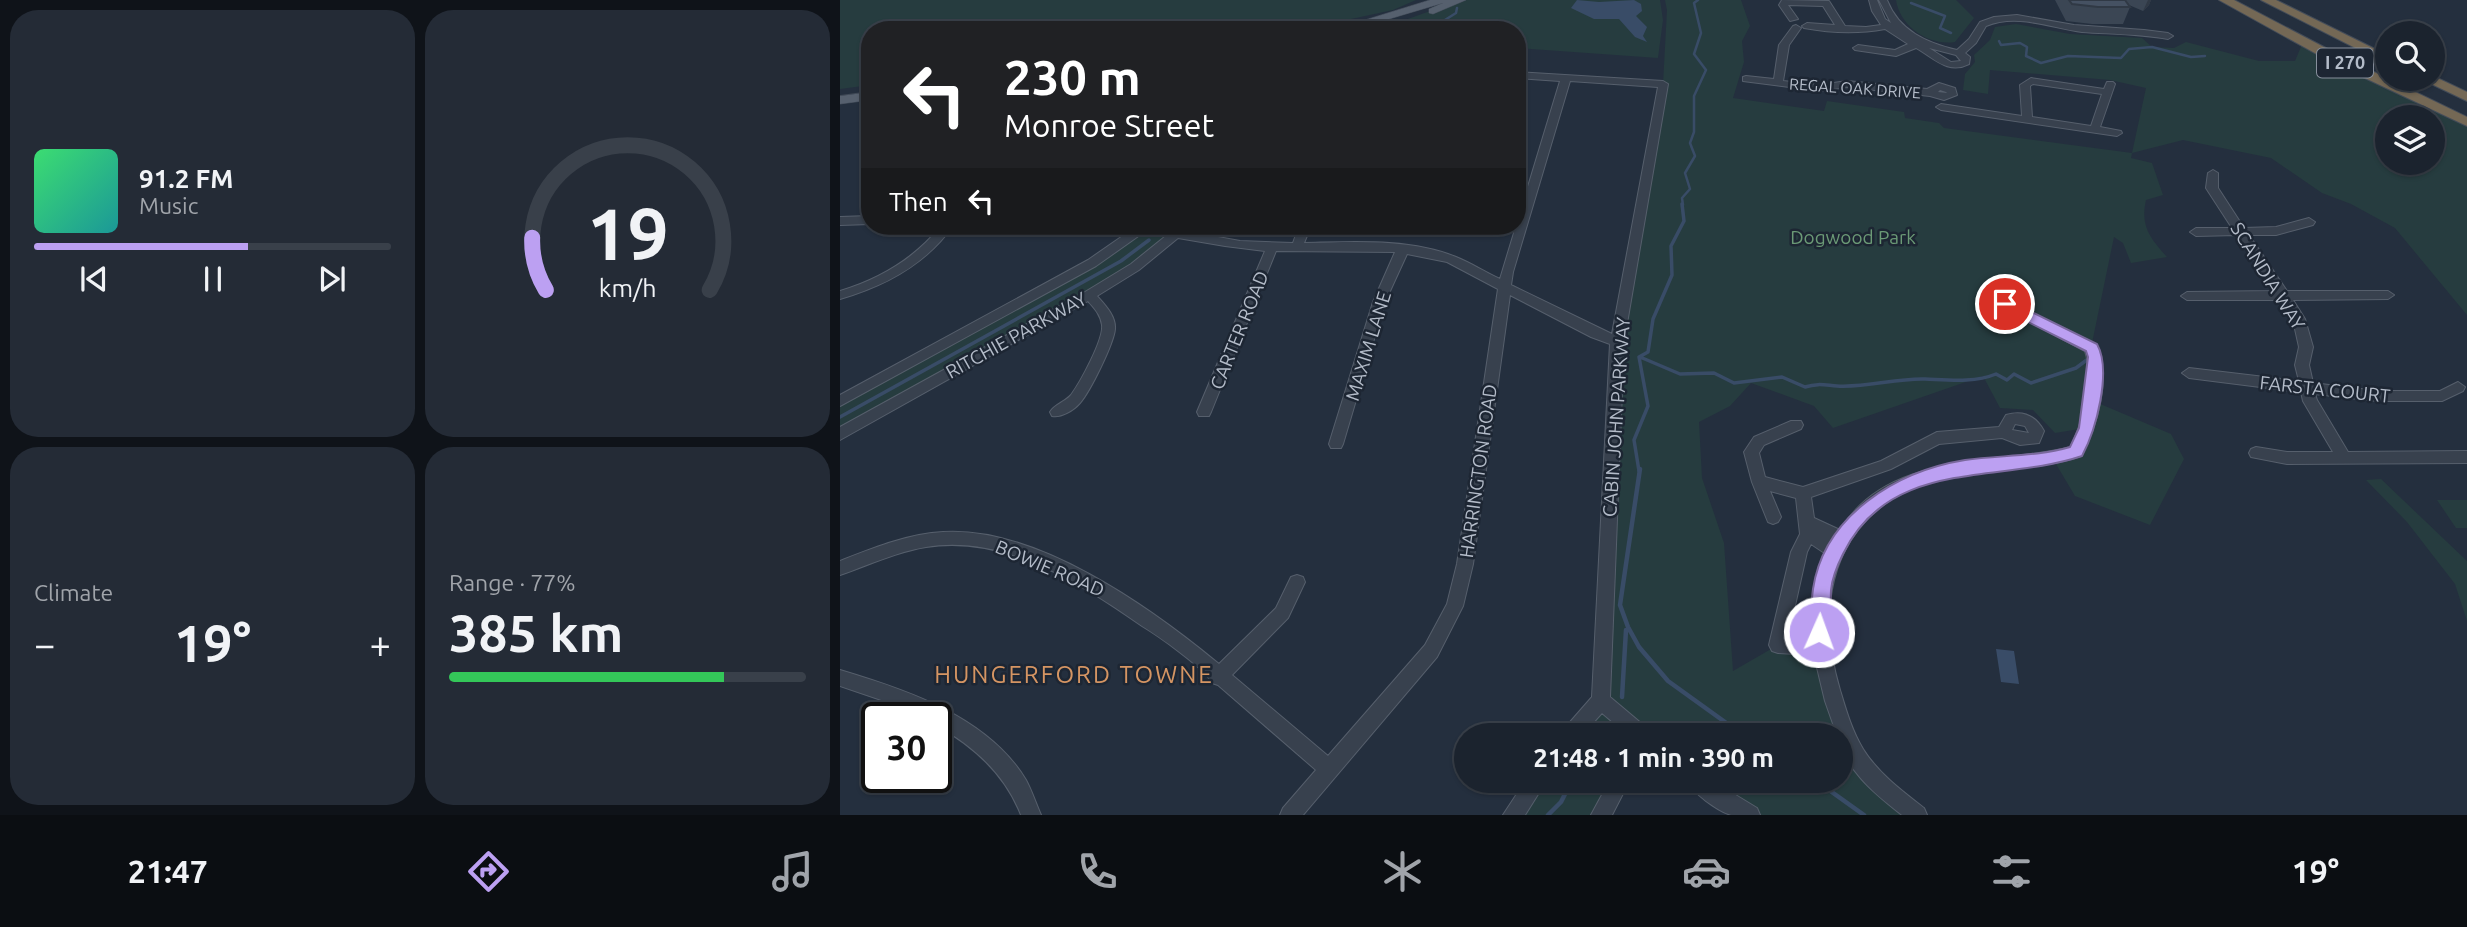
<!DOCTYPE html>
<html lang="en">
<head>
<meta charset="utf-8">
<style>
	body { margin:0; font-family:Ubuntu,sans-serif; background:#242b36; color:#f1f3f6; height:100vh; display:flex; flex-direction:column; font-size:26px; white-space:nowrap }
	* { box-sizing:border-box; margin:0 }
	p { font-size:23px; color:#a0a4aa }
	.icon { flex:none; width:38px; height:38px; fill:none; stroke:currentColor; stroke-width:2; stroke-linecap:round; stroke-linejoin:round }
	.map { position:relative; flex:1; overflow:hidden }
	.drawer { display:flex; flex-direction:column; gap:10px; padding:10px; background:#0f1319; width:840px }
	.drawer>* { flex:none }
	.banner { position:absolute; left:21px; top:21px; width:665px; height:214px; border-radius:28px; box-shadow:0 2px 5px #0004,0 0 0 2px #39404a; background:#202124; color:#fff; overflow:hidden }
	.tools { position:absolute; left:1535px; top:21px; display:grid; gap:14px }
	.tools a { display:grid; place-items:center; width:70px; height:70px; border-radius:50%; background:#1b232e; box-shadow:0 2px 5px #0004,0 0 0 2px #39404a; font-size:35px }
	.speed { position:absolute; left:21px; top:702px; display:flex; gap:14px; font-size:35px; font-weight:700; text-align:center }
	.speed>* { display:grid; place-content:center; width:91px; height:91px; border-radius:50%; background:#1b232e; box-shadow:0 2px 5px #0004,0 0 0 2px #39404a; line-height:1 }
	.speed .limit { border:4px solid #111; border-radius:10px; background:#fff; color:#111 }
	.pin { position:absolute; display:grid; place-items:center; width:60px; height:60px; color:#fff; margin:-30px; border:4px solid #fff; border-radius:50%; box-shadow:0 2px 7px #0007 }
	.me { position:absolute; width:77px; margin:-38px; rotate:2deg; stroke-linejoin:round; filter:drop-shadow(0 0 5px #0008) }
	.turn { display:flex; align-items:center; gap:24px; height:147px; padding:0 28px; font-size:32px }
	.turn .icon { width:91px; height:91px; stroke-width:2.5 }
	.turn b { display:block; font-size:49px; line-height:60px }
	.then { display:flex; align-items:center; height:66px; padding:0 28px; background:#0003; gap:14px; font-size:26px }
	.big { font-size:52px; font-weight:700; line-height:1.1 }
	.drawer .widget { flex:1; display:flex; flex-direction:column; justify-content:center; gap:10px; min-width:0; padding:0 24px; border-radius:28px; background:#242b36 }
	.drawer .dial { align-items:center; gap:0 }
	.dial svg { height:182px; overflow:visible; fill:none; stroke:#39404a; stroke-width:7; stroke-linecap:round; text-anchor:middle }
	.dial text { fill:#f1f3f6; stroke:none }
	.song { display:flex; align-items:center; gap:21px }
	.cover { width:84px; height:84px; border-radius:10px; background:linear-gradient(135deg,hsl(140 70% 55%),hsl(180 70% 35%)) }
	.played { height:7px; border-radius:4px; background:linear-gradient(90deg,#bca0f2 60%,#39404a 60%) }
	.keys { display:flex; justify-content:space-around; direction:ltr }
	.heat { display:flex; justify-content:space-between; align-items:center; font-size:38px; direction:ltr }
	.charge { height:10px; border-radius:5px; background:linear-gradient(90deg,#34c759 77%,#39404a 0) }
	.drawer .tiles { flex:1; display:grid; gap:10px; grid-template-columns:repeat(2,1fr) }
	.trip { position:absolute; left:614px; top:723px; width:399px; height:70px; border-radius:35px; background:#1b232e; box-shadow:0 2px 5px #0004,0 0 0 2px #39404a; font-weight:700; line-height:70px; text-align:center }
	.tab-bar { display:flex; height:112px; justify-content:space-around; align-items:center; background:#0b0e12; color:#a0a4aa }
	.tab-bar .icon { width:49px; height:49px }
	.tab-bar .on { color:#bca0f2 }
	.tab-bar b { font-size:32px; color:#f1f3f6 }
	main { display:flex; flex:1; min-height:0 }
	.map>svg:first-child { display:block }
	.green { fill:#263c3f; fill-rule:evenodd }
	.water { fill:#394c67 }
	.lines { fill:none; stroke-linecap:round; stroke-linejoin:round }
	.stream-far2 { stroke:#394c67; stroke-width:2.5 }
	.stream-far1 { stroke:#394c67; stroke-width:3.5 }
	.stream { stroke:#394c67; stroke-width:4.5 }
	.minor-casing { stroke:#565f6c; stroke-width:2 }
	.major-casing { stroke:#414a57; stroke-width:1 }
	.highway-casing { stroke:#434c59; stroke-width:2 }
	.minor { fill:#38414e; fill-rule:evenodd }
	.major { fill:#56606e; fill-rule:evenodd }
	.highway { fill:#746855; fill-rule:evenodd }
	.wall { fill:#3b4654 }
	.shaded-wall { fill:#303945 }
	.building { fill:#455162; stroke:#303945; stroke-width:2 }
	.route { fill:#bca0f2; stroke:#7a689d; stroke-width:2 }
	.labels { text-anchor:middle; stroke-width:5; stroke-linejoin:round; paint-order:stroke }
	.far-street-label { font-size:16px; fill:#b4bcc9; stroke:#1d2633 }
	.shield { fill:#1d2633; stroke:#878f9c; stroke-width:2 }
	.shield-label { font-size:18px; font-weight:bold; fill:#b4bcc9 }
	.park-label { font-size:19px; fill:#6b9a76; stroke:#1d2633 }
	.street-label { font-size:19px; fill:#b4bcc9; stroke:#1d2633 }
	.near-neighbourhood-label { font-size:24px; letter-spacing:2px; fill:#d59563; stroke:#1d2633 }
</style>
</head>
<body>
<main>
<section class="drawer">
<div class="tiles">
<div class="widget">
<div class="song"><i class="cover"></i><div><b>91.2 FM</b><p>Music</p></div></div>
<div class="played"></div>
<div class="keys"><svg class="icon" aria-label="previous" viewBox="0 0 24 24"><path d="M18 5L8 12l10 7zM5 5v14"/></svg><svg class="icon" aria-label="pause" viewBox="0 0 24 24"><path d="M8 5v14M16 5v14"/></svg><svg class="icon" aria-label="next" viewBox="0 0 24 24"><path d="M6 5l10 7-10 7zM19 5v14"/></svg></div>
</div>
<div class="widget dial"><svg viewBox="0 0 100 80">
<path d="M14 69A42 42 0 1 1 86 69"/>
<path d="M14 69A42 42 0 0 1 8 46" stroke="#bca0f2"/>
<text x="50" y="56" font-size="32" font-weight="700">19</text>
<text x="50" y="72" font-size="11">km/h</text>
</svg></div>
<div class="widget"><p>Climate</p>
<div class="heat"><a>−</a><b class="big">19°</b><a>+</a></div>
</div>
<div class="widget"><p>Range · 77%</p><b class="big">385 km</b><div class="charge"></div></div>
</div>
</section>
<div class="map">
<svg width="1627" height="815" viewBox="0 0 1627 815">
	<rect width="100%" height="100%" fill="#242f3e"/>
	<path class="green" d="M 0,0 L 576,0 L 553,10 L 460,30 L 30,30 L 30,85 L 0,89 Z
		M 621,0 L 820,0 L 823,20 L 818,58 L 677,48 L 677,30 L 537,30 Z
		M 825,0 L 901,0 L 910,26 L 902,41 L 904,62 L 893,98 L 984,111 L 987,101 L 1064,112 L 1065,118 L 1099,123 L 1104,128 L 1292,153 L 1306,88 L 1270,80 L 1150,70 L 1148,94 L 1123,90 L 1125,74 L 1135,62 L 1134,55 L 1150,40 L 1155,27 L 1176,24 L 1230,34 L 1302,38 L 1312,47 L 1334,48 L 1346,42 L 1419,61 L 1455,61 L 1463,42 L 1627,122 L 1627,315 L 1555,228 L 1511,204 L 1482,193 L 1431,158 L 1343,140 L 1292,153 L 1291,158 L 1312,163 L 1323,195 L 1306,200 C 1300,226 1310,238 1327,257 L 1291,263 L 1283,243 L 1274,237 L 1251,348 L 1251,400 L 1331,434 L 1344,459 L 1310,525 L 1235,496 L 1213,459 L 1236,452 L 1246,428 L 1215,433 L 1193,410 L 1160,408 L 1143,376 L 993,428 L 974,406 L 911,383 L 890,406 L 859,422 L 862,478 L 884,543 L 893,671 L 938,645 L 981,647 L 1005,734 L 1077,815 L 910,815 L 856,781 L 1001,780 L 1001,735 L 730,735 L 761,701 L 774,383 L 823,84 L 827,10 ZM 1547,117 L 1592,117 L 1592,163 L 1547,163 Z
		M 1056,0 L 1116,0 L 1134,18 L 1115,42 C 1088,46 1060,26 1056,0 Z
		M 312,232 L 326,239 L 290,267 L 0,431 L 0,406 C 78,363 157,322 234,277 C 251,268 298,234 312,232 Z
		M 1541,479 L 1627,561 L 1627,621 L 1615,584 L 1567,522 L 1526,480 Z
		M 1597,500 L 1627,500 L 1627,528 L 1616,528 Z
		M 698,781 L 781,781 L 761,815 L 674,815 Z"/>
	<path class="water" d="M 737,0 L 759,2 L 794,0 L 801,4 L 802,11 L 796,16 L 807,27 L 803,36 L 807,42 L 795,37 L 779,19 L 754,19 L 731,8 Z
		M 1156,649 L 1174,651 L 1179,684 L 1161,682 Z"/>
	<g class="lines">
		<path class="stream-far2" d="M 1071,3 L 1105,16 L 1100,28 L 1111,33
			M 580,30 L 597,25 L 616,13 L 617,8
			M 1159,41 L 1161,45 L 1180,43 L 1187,47 L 1186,56 L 1201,63 L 1228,56 L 1281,58 L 1289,49 L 1312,47 L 1351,57 L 1365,56
			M 843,205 L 842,198 L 850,189 L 845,173 L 855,156 L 850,143 L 854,132 L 854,96 L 866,70 L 854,54 L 861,33 L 854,3 L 858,0"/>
		<path class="stream-far1" d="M 800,357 L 840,374 L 874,373 L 894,383 L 942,377 L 965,387 C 978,383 984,385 997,386 C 1026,388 1056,378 1085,379 C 1109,380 1134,383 1156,374 L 1167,380 L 1174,374 L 1191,383 L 1236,368 L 1248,359
			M 0,417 L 281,261 L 309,240
			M 799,471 L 794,440 L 808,406 L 799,357 L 808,352 L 813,319 L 832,275 L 831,246 L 844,221 L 842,204"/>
		<path class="stream" d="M 800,469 L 780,605 L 788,627 L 799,647 L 828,681 L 903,735
			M 782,697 L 786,630
			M 763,735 L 768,729
			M 975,780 L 1024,815
			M 708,815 L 721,802 L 732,780"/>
		<g class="minor-casing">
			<path id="minor" d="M 942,0 L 989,1 L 1005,26 L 1026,27 L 1041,25 L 1032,11 L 1029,0 L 1037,0 L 1045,19 L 1051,23 L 1039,0 L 1047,0 C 1059,31 1087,43 1117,50 L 1129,39 L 1140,22 L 1154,17 L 1177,15 L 1234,25 L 1304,30 L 1328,33 L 1333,36 L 1328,39 C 1299,34 1271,34 1242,32 C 1210,28 1178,13 1146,26 L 1136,43 L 1125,53 L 1130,57 L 1129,64 C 1108,75 1094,58 1076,48 L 1056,56 L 1015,50 L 1013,48 L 1018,45 L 1055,50 L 1068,44 L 1045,29 C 1018,34 991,33 964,28 L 962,26 L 967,23 L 995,25 L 983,6 L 948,5 L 958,19 L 950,21 L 939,5 ZM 1089,48 L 1116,55 L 1121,61 L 1111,62 Z
				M 956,25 L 961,28 L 949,45 L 943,81 L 980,85 L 1007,81 L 1087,89 L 1099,83 L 1115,88 L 1117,95 L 1104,100 L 1090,96 L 1007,87 L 980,91 L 903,81 L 903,77 L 906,76 L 934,79 L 939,45 L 953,26 ZM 1100,90 L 1106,92 L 1107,93 L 1098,92 Z
				M 677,72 L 823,81 L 828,84 L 784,341 L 770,697 L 808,729 L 811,735 L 788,735 L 762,713 L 742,735 L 721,735 L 724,729 L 752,697 L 770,344 L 751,337 L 670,295 L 633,564 L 623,606 L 597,657 L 463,815 L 440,815 L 443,808 L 476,770 L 378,685 L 372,683 C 366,669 317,635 302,626 C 240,583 165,534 86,547 C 56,552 29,565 0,575 L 0,561 C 33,548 67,534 103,532 C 196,526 310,607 379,664 L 436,608 L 451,577 L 457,575 L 463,577 L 465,582 L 448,618 L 392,675 L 488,756 L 585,645 L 607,604 L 617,564 L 658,289 L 607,262 L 567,254 L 545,302 L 503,444 L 501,448 L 491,448 L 489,444 L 533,302 L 555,252 L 436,251 L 371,412 L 369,416 L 359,416 L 357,412 L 425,251 L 385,246 L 338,238 L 299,270 L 257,296 C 265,305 276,316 275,329 C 274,343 250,392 240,403 C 234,410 221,418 212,416 L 210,412 C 215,404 225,402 231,395 C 240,383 264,339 262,325 C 261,315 254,308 248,301 L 0,440 L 0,427 L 245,292 L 291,264 L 327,235 L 307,230 L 256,266 L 0,406 L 0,395 L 248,260 L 297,226 L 320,226 L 334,229 L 344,227 L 345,231 L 400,241 L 453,243 L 459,226 L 471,226 L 464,243 C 513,242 570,238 616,257 C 631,263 645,272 660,279 L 720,81 L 677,78 ZM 730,81 L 818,87 L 772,334 L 671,285 L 673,272 Z
				M 1191,78 L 1264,89 L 1267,82 L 1273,82 L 1275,84 L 1260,127 L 1281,131 L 1282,133 L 1277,136 L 1101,110 L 1096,107 L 1101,104 L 1182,116 L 1180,85 ZM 1193,84 L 1262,94 L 1251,126 L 1192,117 L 1190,86 Z
				M 1373,170 L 1378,173 L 1378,188 L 1404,228 L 1436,227 L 1469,218 L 1475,222 L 1473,225 L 1436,235 L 1409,235 L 1447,291 L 1548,291 L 1554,295 L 1548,299 L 1453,300 L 1465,319 L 1473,347 L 1469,365 L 1473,383 L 1537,391 L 1600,391 L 1618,382 L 1625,387 L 1623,391 L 1602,401 L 1537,401 L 1475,394 L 1477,400 L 1508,452 L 1627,451 L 1627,463 L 1447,464 L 1411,457 L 1409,453 L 1411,449 L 1416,447 L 1447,452 L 1493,452 L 1463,401 L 1461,392 L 1349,378 L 1342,373 L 1349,368 L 1459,381 L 1455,365 L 1459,347 L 1453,320 L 1440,300 L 1347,300 L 1341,296 L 1347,292 L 1434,291 L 1397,235 L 1356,236 L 1350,232 L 1356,228 L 1392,228 L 1366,188 L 1368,173 Z
				M 30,216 L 30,224 L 0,225 L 0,217 Z
				M 101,226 L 113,226 C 85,265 45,286 0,299 L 0,291 C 40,279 74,259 101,226 Z
				M 1148,291 L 1256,345 C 1272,378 1257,425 1241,456 C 1183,476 1115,462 1060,494 C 986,537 978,615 1000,690 C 1006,710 1012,731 1023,749 C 1038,773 1062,791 1084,808 L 1087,815 L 1062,815 C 1038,796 1001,768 1001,735 L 997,735 L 985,701 L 974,655 L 938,653 L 932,651 L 929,645 L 951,552 L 960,534 L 956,498 L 930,491 L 941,517 L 938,522 L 933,524 L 928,522 L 912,482 L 904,452 L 914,437 L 951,421 L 961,421 L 963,425 L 961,429 L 924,445 L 919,453 L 925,477 L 963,487 L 1041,461 L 1097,432 L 1159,427 L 1166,415 C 1183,410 1196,416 1204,431 L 1199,443 L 1180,445 L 1162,438 L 1099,444 L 1051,469 L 971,497 L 974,518 L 1000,530 C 1049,451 1153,466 1231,447 C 1243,419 1255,382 1245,351 L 1144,298 L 1142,295 L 1144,292 ZM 1175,424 L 1185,426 L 1189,433 L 1172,430 ZM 971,544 L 986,554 C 975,582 972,608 972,639 L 948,637 L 967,552 Z
				M 0,670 C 67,690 148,717 186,780 C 192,791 196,804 201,815 L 181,815 C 165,774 134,746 96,725 L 96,718 L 82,718 L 53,704 L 0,686 Z
				M 686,780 L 707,780 L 685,815 L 663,815 Z
				M 770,780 L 790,780 L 772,815 L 751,815 Z
				M 847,780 L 871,780 L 917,808 L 920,815 C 911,815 899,815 891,815 C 878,811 852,793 847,780 Z"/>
		</g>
		<g class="major-casing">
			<path id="major" d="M 590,0 L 626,0 L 593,14 L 589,13 L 589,9 L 603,3 L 512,30 L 493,30 Z
				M 30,92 L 30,100 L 0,104 L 0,96 Z"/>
		</g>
		<g class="highway-casing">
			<path id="highway" d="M 1379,0 L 1394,0 L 1501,56 L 1627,117 L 1627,126 L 1491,62 Z
				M 1421,0 L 1436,0 L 1547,55 L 1547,64 Z
				M 1593,76 L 1627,92 L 1627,101 L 1581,79 L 1592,79 Z"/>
		</g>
		<use href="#minor" class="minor"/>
		<use href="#major" class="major"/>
		<use href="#highway" class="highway"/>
	</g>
	<path class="wall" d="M 1215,0 L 1311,0 L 1309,5 L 1303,11 L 1289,5 L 1290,7 L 1283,24 L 1252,24 L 1226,21 Z"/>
	<path class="shaded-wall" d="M 1308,0 L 1311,0 L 1309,5 L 1303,11 Z"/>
	<path class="building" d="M 1229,0 L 1285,0 L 1290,7 L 1258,7 L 1232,4 Z"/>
	<path class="route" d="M 1165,299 L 1257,344 C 1272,371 1256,430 1242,456 C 1159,484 1050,457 1003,554 C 998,564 992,579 991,590 C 990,605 993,624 986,638 L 979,641 L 973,638 L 970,632 C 971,618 971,603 973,589 C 984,515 1057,471 1125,460 C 1160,455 1196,457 1230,447 L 1239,428 L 1248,357 L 1246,351 L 1160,308 L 1158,304 Z"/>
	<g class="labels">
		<g class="far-street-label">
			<text transform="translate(1015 88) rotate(4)" y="6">REGAL OAK DRIVE</text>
		</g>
		<rect class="shield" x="1477" y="48.5" width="56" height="29" rx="5"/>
		<g class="shield-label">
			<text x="1505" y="69">I 270</text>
		</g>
		<g class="park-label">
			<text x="1013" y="244">Dogwood Park</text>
		</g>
		<g class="street-label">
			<text transform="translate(1428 276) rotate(58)" y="7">SCANDIA WAY</text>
			<text transform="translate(399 330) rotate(-68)" y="7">CARTER ROAD</text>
			<text transform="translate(176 335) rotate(-29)" y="7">RITCHIE PARKWAY</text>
			<text transform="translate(528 346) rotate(-73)" y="7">MAXIM LANE</text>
			<text transform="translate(1485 389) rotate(6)" y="7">FARSTA COURT</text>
			<text transform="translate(776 417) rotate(-86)" y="7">CABIN JOHN PARKWAY</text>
			<text transform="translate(638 471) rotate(-82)" y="7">HARRINGTON ROAD</text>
			<text transform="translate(210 568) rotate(23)" y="7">BOWIE ROAD</text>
		</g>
		<g class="near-neighbourhood-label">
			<text x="234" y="683">HUNGERFORD TOWNE</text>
		</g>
	</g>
</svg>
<div class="tools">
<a><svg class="icon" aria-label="search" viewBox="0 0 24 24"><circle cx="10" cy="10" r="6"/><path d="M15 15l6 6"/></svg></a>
<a><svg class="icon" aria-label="layers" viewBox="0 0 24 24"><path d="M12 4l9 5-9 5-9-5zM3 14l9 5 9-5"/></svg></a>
</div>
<div class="speed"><div class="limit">30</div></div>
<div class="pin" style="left:1165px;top:304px;background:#d93025"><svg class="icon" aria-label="arrive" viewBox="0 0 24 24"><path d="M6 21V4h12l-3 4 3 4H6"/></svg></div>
<svg class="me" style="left:979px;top:632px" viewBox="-20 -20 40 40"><circle r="17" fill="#bca0f2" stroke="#fff" stroke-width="3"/><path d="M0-11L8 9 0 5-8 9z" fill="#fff"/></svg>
<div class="trip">21:48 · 1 min · 390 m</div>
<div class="banner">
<div class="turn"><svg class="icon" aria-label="left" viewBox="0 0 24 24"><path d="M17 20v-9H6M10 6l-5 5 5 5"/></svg><div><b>230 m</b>Monroe Street</div></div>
<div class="then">Then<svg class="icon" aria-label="left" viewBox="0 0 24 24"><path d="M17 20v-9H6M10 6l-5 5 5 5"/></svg></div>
</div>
</div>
</main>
<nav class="tab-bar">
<b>21:47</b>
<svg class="icon on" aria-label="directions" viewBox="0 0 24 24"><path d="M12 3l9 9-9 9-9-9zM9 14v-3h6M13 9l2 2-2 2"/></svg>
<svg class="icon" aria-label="music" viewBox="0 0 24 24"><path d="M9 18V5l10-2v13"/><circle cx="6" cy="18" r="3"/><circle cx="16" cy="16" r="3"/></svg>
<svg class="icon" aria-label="phone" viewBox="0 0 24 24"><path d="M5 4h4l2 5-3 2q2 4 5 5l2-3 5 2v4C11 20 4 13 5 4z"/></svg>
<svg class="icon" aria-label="climate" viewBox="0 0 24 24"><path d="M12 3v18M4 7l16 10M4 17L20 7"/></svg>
<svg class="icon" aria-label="car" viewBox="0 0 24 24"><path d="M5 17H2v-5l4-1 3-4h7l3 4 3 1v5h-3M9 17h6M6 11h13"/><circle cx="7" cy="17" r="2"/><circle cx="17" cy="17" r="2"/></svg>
<svg class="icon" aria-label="filters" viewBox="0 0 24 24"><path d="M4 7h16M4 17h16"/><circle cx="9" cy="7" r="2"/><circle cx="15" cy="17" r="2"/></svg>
<b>19°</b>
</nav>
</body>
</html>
